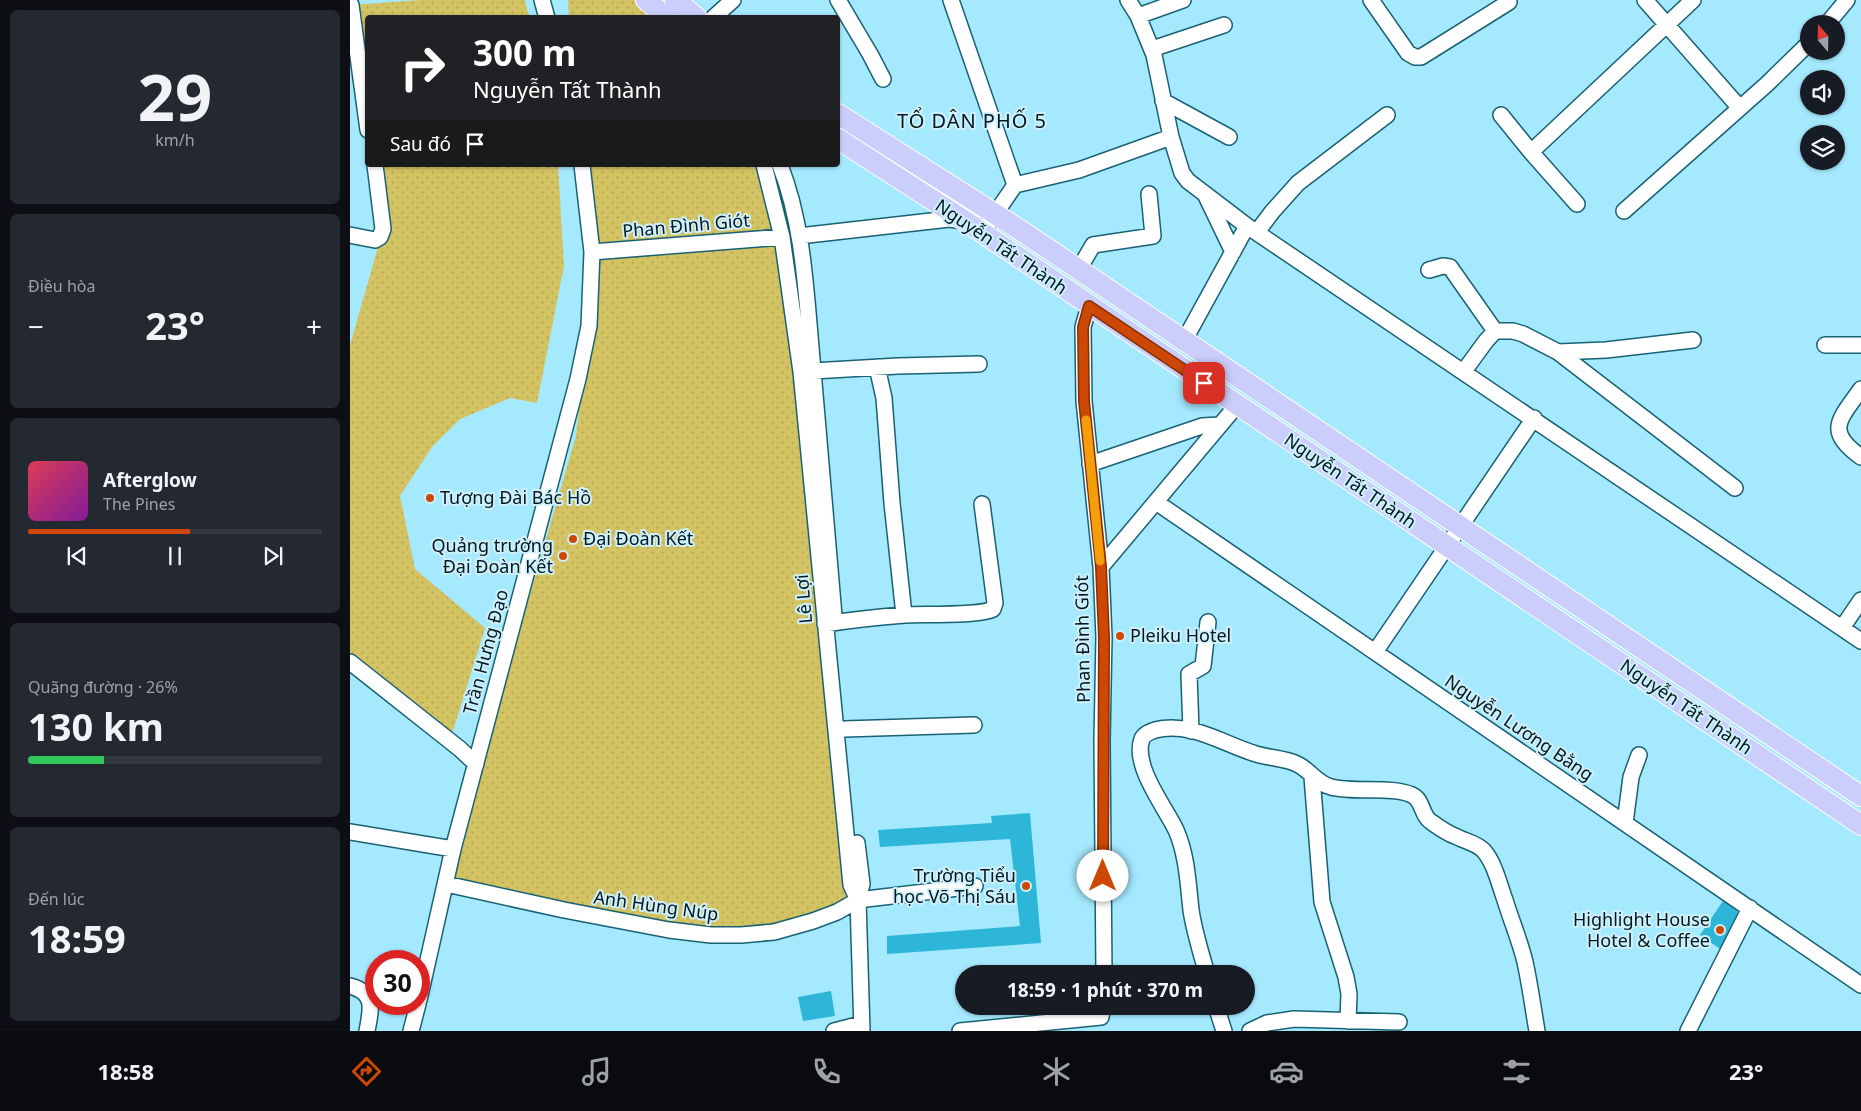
<!DOCTYPE html>
<html lang="vi">
<head>
<meta charset="utf-8">
<style>
	body { margin:0; font-family:"Noto Sans",sans-serif; background:#242831; color:#f1f3f6; height:100vh; display:flex; flex-direction:column; font-size:19px; white-space:nowrap }
	* { box-sizing:border-box; margin:0 }
	p { font-size:16px; color:#9ea1a6 }
	.icon { flex:none; width:28px; height:28px; fill:none; stroke:currentColor; stroke-width:2; stroke-linecap:round; stroke-linejoin:round }
	.map { position:relative; flex:1; overflow:hidden }
	.sheet { display:flex; flex-direction:column; gap:10px; padding:10px; background:#0d0f14; width:350px }
	.sheet>* { flex:none }
	.banner { position:absolute; left:15px; top:15px; width:475px; height:152px; border-radius:5px; box-shadow:0 1px 4px #0004; background:#202124; color:#fff; overflow:hidden }
	.needle { width:32px; rotate:340deg }
	.fabs { position:absolute; left:1450px; top:15px; display:grid; gap:10px }
	.fabs a { display:grid; place-items:center; width:45px; height:45px; border-radius:50%; background:#171b24; box-shadow:0 1px 4px #0004; font-size:25px }
	.speed { position:absolute; left:15px; top:950px; display:flex; gap:10px; font-size:25px; font-weight:700; text-align:center }
	.speed>* { display:grid; place-content:center; width:65px; height:65px; border-radius:50%; background:#171b24; box-shadow:0 1px 4px #0004; line-height:1 }
	.speed .limit { border:8px solid #d22; background:#fff; color:#111 }
	.pin { position:absolute; display:grid; place-items:center; width:42px; height:42px; color:#fff; margin:-21px; border-radius:10px; box-shadow:0 2px 8px #0006 }
	.me { position:absolute; width:55px; margin:-28px; rotate:0deg; stroke-linejoin:round; filter:drop-shadow(0 0 4px #0008) }
	.turn { display:flex; align-items:center; gap:18px; height:105px; padding:0 25px; font-size:22px }
	.turn .icon { width:65px; height:65px; stroke-width:2.5 }
	.turn b { display:block; font-size:35px; line-height:42px }
	.then { display:flex; align-items:center; height:48px; padding:0 25px; background:#0003; gap:10px; font-size:19px }
	.big { font-size:38px; font-weight:700; line-height:1.1 }
	.sheet .card { flex:1; display:flex; flex-direction:column; justify-content:center; gap:8px; min-width:0; padding:0 18px; border-radius:8px; background:#242831 }
	.sheet .dial { align-items:center; gap:0 }
	.dial b { font-size:65px; line-height:1 }
	.song { display:flex; align-items:center; gap:15px }
	.cover { width:60px; height:60px; border-radius:8px; background:linear-gradient(135deg,hsl(350 70% 55%),hsl(290 70% 35%)) }
	.played { height:5px; border-radius:2px; background:linear-gradient(90deg,#ce4805 55%,#363941 55%) }
	.keys { display:flex; justify-content:space-around; direction:ltr }
	.heat { display:flex; justify-content:space-between; align-items:center; font-size:28px; direction:ltr }
	.charge { height:8px; border-radius:4px; background:linear-gradient(90deg,#34c759 26%,#363941 0) }
	.trip { position:absolute; left:605px; top:965px; width:300px; height:50px; border-radius:25px; background:#171b24; box-shadow:0 1px 4px #0004; font-weight:700; line-height:50px; text-align:center }
	.menu { display:flex; height:80px; justify-content:space-around; align-items:center; background:#090b0e; color:#9ea1a6 }
	.menu .icon { width:35px; height:35px }
	.menu .active { color:#ce4805 }
	.menu b { font-size:22px; color:#f1f3f6 }
	main { display:flex; flex:1; min-height:0 }
	.map>svg:first-child { display:block }
	.green { fill:url(#green-dots) }
	.building { fill:#2eb6d9 }
	.lines { fill:none; stroke-linecap:round; stroke-linejoin:round }
	.minor-casing { stroke:#196174; stroke-width:18 }
	.major-casing { stroke:#fff; stroke-width:22 }
	.minor { stroke:#fff; stroke-width:15 }
	.major { stroke:#cbcefa; stroke-width:20 }
	.route-casing { stroke:#862f03; stroke-width:12 }
	.route { stroke:#ce4805; stroke-width:9 }
	.slow { stroke:#f59e0b; stroke-width:9 }
	.poi-dot { fill:#ce4805; stroke:#cff0fb; stroke-width:2 }
	.labels { text-anchor:middle; stroke-width:4; stroke-linejoin:round; paint-order:stroke }
	.street-label { font-size:18px; fill:#001921; stroke:#cff0fb }
	.poi-label { font-size:18px; fill:#001921; stroke:#cff0fb; text-anchor:start }
	.quarter-label { font-size:20px; letter-spacing:1px; fill:#001921; stroke:#cff0fb }
</style>
</head>
<body>
<main>
<section class="sheet">
<div class="card dial"><b>29</b><p>km/h</p></div>
<div class="card"><p>Điều hòa</p>
<div class="heat"><a>−</a><b class="big">23°</b><a>+</a></div>
</div>
<div class="card">
<div class="song"><i class="cover"></i><div><b>Afterglow</b><p>The Pines</p></div></div>
<div class="played"></div>
<div class="keys"><svg class="icon" aria-label="previous" viewBox="0 0 24 24"><path d="M18 5L8 12l10 7zM5 5v14"/></svg><svg class="icon" aria-label="pause" viewBox="0 0 24 24"><path d="M8 5v14M16 5v14"/></svg><svg class="icon" aria-label="next" viewBox="0 0 24 24"><path d="M6 5l10 7-10 7zM19 5v14"/></svg></div>
</div>
<div class="card"><p>Quãng đường · 26%</p><b class="big">130 km</b><div class="charge"></div></div>
<div class="card"><p>Đến lúc</p><b class="big">18:59</b></div>
</section>
<div class="map">
<svg width="1511" height="1031" viewBox="0 0 1511 1031">
	<defs>
		<pattern id="green-dots" width="8" height="8" patternUnits="userSpaceOnUse" patternTransform="scale(1.25)"><rect width="8" height="8" fill="#d3c363"/><path d="M2 2h.1M6 6h.1" fill="none" stroke="#b3a756" stroke-width="1.8" stroke-linecap="round"/></pattern>
	</defs>
	<rect width="100%" height="100%" fill="#a5e9ff"/>
	<path class="green" d="M 71,0 L 175,0 L 179,17 L 18,18 L 17,123 L 1,5 Z
		M 218,0 L 288,0 L 308,17 L 219,17 Z
		M 23,165 L 208,165 L 214,266 L 187,403 L 160,398 L 110,419 L 82,447 L 50,496 L 65,569 L 135,628 L 102,734 L 0,652 L 0,345 L 32,233 Z
		M 232,165 L 404,165 L 432,237 L 508,900 L 391,935 L 175,902 L 98,876 L 226,436 L 239,326 Z"/>
	<path class="building" d="M 680,813 L 691,943 L 537,954 L 537,936 L 670,926 L 660,839 L 530,847 L 528,830 L 642,823 L 641,816 Z
		M 1373,901 L 1386,908 L 1390,925 L 1373,951 L 1350,935 Z
		M 481,991 L 485,1016 L 453,1021 L 448,997 Z"/>
	<g class="lines">
		<g class="minor-casing">
			<path id="minor" d="M 192,0 L 197,18
				M 488,0 L 520,54 L 533,79
				M 601,0 L 665,185 L 632,233
				M 1021,0 L 1058,53 L 1065,57 L 1071,57 L 1159,2
				M 1295,0 L 1389,107
				M 1,5 L 18,130
				M 788,16 L 833,0
				M 363,18 L 383,0
				M 1477,24 L 1497,0
				M 802,49 L 874,25
				M 813,101 L 879,137
				M 1151,115 L 1181,152 L 1227,204
				M 821,137 L 832,173 L 838,181 L 897,226 L 1511,641
				M 1181,152 L 1343,0
				M 414,165 L 432,237 L 451,372 L 501,885 L 508,900 L 512,1031
				M 430,165 C 454,226 456,294 462,359 C 470,444 477,530 484,616
				M 665,185 L 729,170 L 821,137 L 804,55 L 788,16 L 778,0
				M 856,196 L 883,252
				M 1274,211 L 1417,84 L 1459,43
				M 907,232 L 922,212 L 948,183 L 1037,115
				M 0,235 L 25,240 L 30,237 L 33,229 L 25,165
				M 449,236 L 599,219 L 614,221
				M 242,252 L 432,237
				M 729,269 L 743,245 L 803,236 L 799,194
				M 1079,270 L 1093,266 L 1100,267 L 1145,331
				M 739,306 L 733,327 L 734,401 L 751,567 L 754,637 L 752,740 L 754,974
				M 834,341 L 897,226
				M 1475,345 L 1511,345
				M 1208,352 L 1385,488
				M 527,367 L 534,398 L 542,503 L 554,615
				M 463,371 L 548,366 L 629,364
				M 1114,371 L 1136,341 L 1145,331 L 1163,331 L 1173,334 L 1208,352 L 1256,350 L 1343,340
				M 1511,389 C 1490,419 1474,431 1511,457
				M 740,464 L 852,426 L 870,425
				M 806,502 L 1511,985
				M 751,567 L 887,405
				M 475,624 C 501,620 529,617 555,615 C 574,614 630,616 643,609 L 645,603 L 632,504
				M 1492,628 L 1511,600
				M 1025,652 L 1184,418
				M 0,662 L 110,749 L 126,764
				M 494,729 L 624,725
				M 841,731 L 839,674 L 853,666 L 858,622
				M 962,777 L 972,902 L 996,977 L 999,994 L 998,1021
				M 1275,823 L 1281,777 L 1289,755
				M 0,832 L 103,849
				M 507,843 L 512,884 L 508,900
				M 96,884 L 214,910 L 319,930 L 361,935 L 391,935 L 424,932 L 463,921 L 487,912 L 508,900 L 625,886
				M 857,974 C 851,953 844,931 841,910 C 838,883 837,855 826,830 C 815,807 782,765 792,739 C 794,734 800,732 805,730 C 839,721 872,743 903,753 C 917,758 934,758 947,764 C 960,770 966,783 981,787 C 1003,793 1043,786 1062,795 C 1073,800 1071,814 1080,821 C 1087,826 1096,833 1105,836 C 1114,841 1127,843 1134,851 C 1145,864 1149,884 1155,900 C 1161,920 1170,941 1175,962 C 1180,985 1183,1008 1187,1031
				M 0,986 C 26,993 21,1009 17,1031
				M 69,1000 L 103,849 L 228,379 L 239,326 L 242,252 L 232,165
				M 866,1006 L 874,1031
				M 61,1031 L 68,1004
				M 484,1031 L 511,1024
				M 610,1031 L 751,1017 L 753,1006
				M 900,1031 L 917,1023 L 944,1019 L 1049,1022
				M 1338,1031 L 1400,908"/>
		</g>
		<g class="major-casing">
			<path id="major" d="M 296,0 L 317,18
				M 325,0 L 347,18
				M 488,114 L 667,228 L 1511,796
				M 488,139 L 615,221 L 1511,825"/>
		</g>
		<use href="#minor" class="minor"/>
		<use href="#major" class="major"/>
	</g>
	<g class="lines">
		<g class="route-casing">
			<path id="route" d="M 753,876 L 754,637 L 751,567 L 734,401 L 733,327 L 739,306 L 854,383"/>
		</g>
		<use href="#route" class="route"/>
		<path class="slow" d="M 736,420 L 750,561"/>
	</g>
	<g class="poi-dot">
		<circle cx="80" cy="498" r="5"/>
		<circle cx="223" cy="539" r="5"/>
		<circle cx="213" cy="556" r="5"/>
		<circle cx="770" cy="636" r="5"/>
		<circle cx="676" cy="886" r="5"/>
		<circle cx="1370" cy="930" r="5"/>
	</g>
	<g class="labels">
		<g class="street-label">
			<text transform="translate(336 226) rotate(-5)" y="6">Phan Đình Giót</text>
			<text transform="translate(651 247) rotate(34)" y="6">Nguyễn Tất Thành</text>
			<text transform="translate(1000 481) rotate(34)" y="6">Nguyễn Tất Thành</text>
			<text transform="translate(454 599) rotate(-95)" y="6">Lê Lợi</text>
			<text transform="translate(733 639) rotate(-91)" y="6">Phan Đình Giót</text>
			<text transform="translate(136 652) rotate(-75)" y="6">Trần Hưng Đạo</text>
			<text transform="translate(1336 707) rotate(34)" y="6">Nguyễn Tất Thành</text>
			<text transform="translate(1169 728) rotate(34)" y="6">Nguyễn Lương Bằng</text>
			<text transform="translate(306 906) rotate(8)" y="6">Anh Hùng Núp</text>
		</g>
		<g class="poi-label">
			<text x="90" y="504">Tượng Đài Bác Hồ</text>
			<text x="233" y="545">Đại Đoàn Kết</text>
			<text x="203" y="552" text-anchor="end">Quảng trường<tspan x="203" dy="21">Đại Đoàn Kết</tspan></text>
			<text x="780" y="642">Pleiku Hotel</text>
			<text x="666" y="882" text-anchor="end">Trường Tiểu<tspan x="666" dy="21">học Võ Thị Sáu</tspan></text>
			<text x="1360" y="926" text-anchor="end">Highlight House<tspan x="1360" dy="21">Hotel &amp; Coffee</tspan></text>
		</g>
		<g class="quarter-label">
			<text x="622" y="128">TỔ DÂN PHỐ 5</text>
		</g>
	</g>
</svg>
<div class="fabs">
<a><svg class="needle" viewBox="-14 -14 28 28"><path d="M0-13l5 13h-10z" fill="#e53935"/><path d="M0 13l5-13h-10z" fill="#9ea1a6"/></svg></a>
<a><svg class="icon" aria-label="sound" viewBox="0 0 24 24"><path d="M4 9h4l5-4v14l-5-4H4zM17 9q2 3 0 6"/></svg></a>
<a><svg class="icon" aria-label="layers" viewBox="0 0 24 24"><path d="M12 4l9 5-9 5-9-5zM3 14l9 5 9-5"/></svg></a>
</div>
<div class="speed"><div class="limit">30</div></div>
<div class="pin" style="left:854px;top:383px;background:#d93025"><svg class="icon" aria-label="arrive" viewBox="0 0 24 24"><path d="M6 21V4h12l-3 4 3 4H6"/></svg></div>
<svg class="me" style="left:753px;top:876px" viewBox="-20 -20 40 40"><circle r="19" fill="#fff"/><path d="M0-13L10 11 0 6-10 11z" fill="#ce4805"/></svg>
<div class="trip">18:59 · 1 phút · 370 m</div>
<div class="banner">
<div class="turn"><svg class="icon" aria-label="right" viewBox="0 0 24 24"><path d="M7 20v-9h11M14 6l5 5-5 5"/></svg><div><b>300 m</b>Nguyễn Tất Thành</div></div>
<div class="then">Sau đó<svg class="icon" aria-label="arrive" viewBox="0 0 24 24"><path d="M6 21V4h12l-3 4 3 4H6"/></svg></div>
</div>
</div>
</main>
<nav class="menu">
<b>18:58</b>
<svg class="icon active" aria-label="directions" viewBox="0 0 24 24"><path d="M12 3l9 9-9 9-9-9zM9 14v-3h6M13 9l2 2-2 2"/></svg>
<svg class="icon" aria-label="music" viewBox="0 0 24 24"><path d="M9 18V5l10-2v13"/><circle cx="6" cy="18" r="3"/><circle cx="16" cy="16" r="3"/></svg>
<svg class="icon" aria-label="phone" viewBox="0 0 24 24"><path d="M5 4h4l2 5-3 2q2 4 5 5l2-3 5 2v4C11 20 4 13 5 4z"/></svg>
<svg class="icon" aria-label="climate" viewBox="0 0 24 24"><path d="M12 3v18M4 7l16 10M4 17L20 7"/></svg>
<svg class="icon" aria-label="car" viewBox="0 0 24 24"><path d="M5 17H2v-5l4-1 3-4h7l3 4 3 1v5h-3M9 17h6M6 11h13"/><circle cx="7" cy="17" r="2"/><circle cx="17" cy="17" r="2"/></svg>
<svg class="icon" aria-label="filters" viewBox="0 0 24 24"><path d="M4 7h16M4 17h16"/><circle cx="9" cy="7" r="2"/><circle cx="15" cy="17" r="2"/></svg>
<b>23°</b>
</nav>
</body>
</html>
